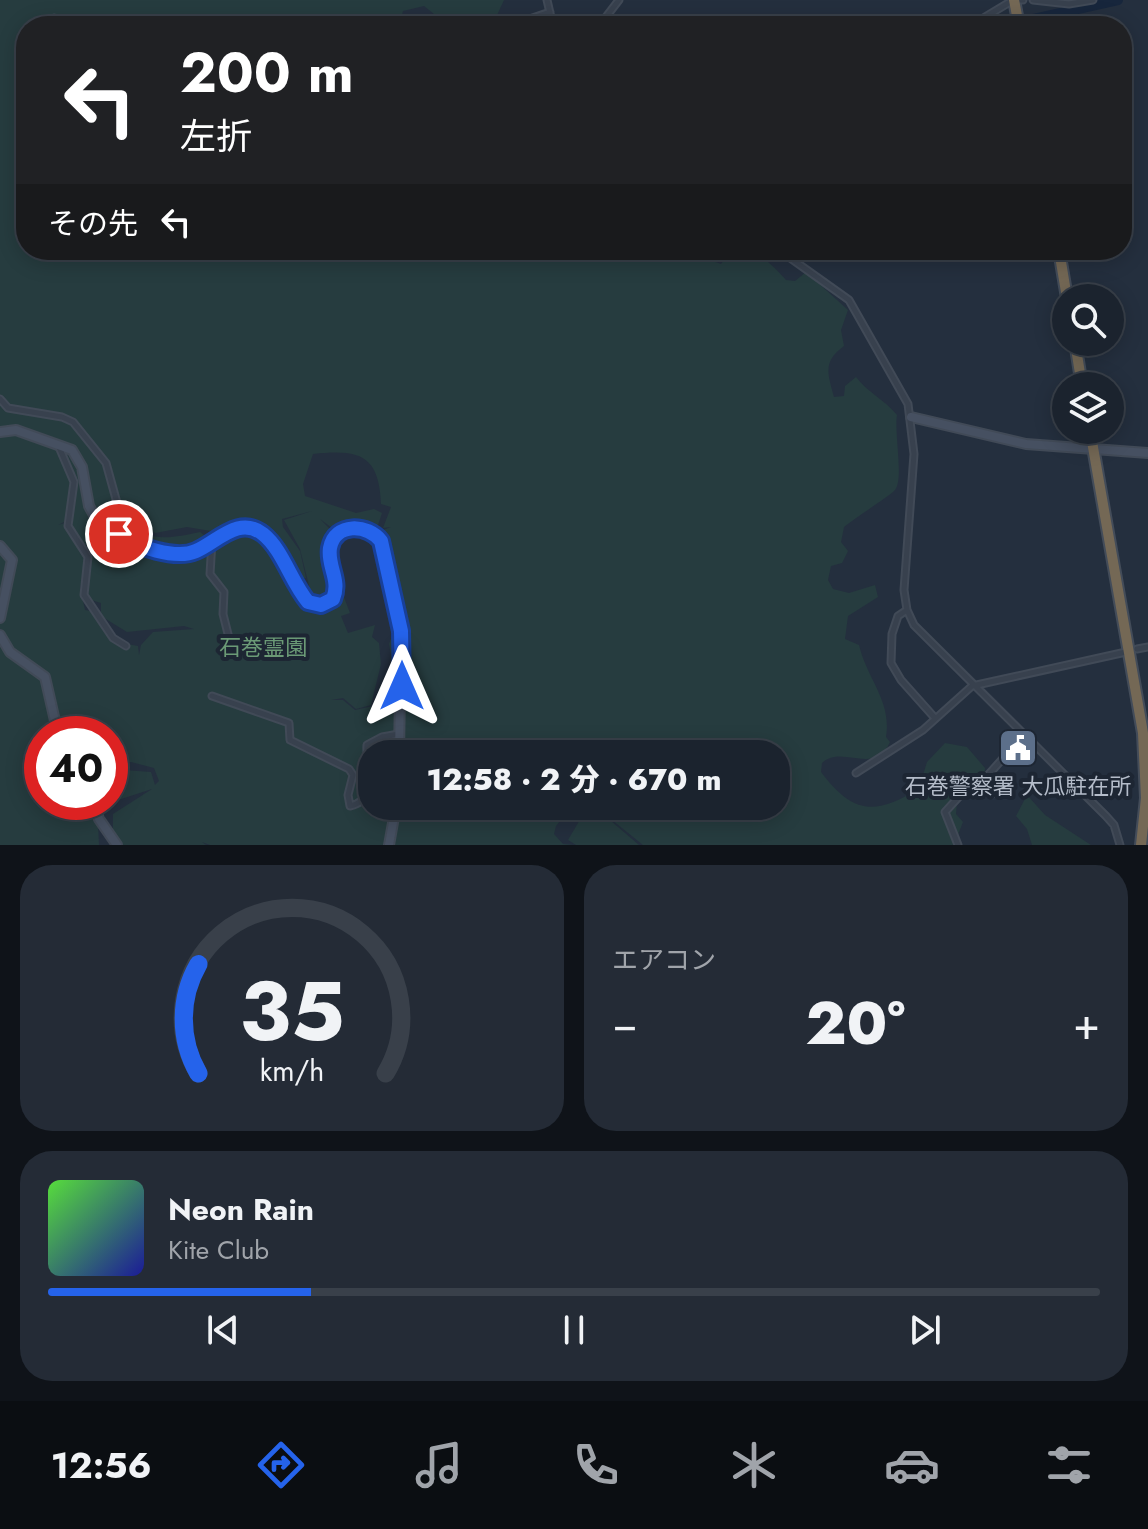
<!DOCTYPE html>
<html lang="ja">
<head>
<meta charset="utf-8">
<style>
	body { margin:0; font-family:Jost,"Noto Sans JP",sans-serif; background:#242b36; color:#f1f3f6; height:100vh; display:flex; flex-direction:column; font-size:30px; white-space:nowrap }
	* { box-sizing:border-box; margin:0 }
	p { font-size:26px; color:#a0a4aa }
	.icon { flex:none; width:44px; height:44px; fill:none; stroke:currentColor; stroke-width:2; stroke-linecap:round; stroke-linejoin:round }
	.map { position:relative; height:845px; overflow:hidden }
	.panel { display:flex; flex-direction:column; gap:20px; padding:20px; background:#0f1319; flex:1 }
	.panel>* { flex:none }
	.top-card { position:absolute; left:16px; top:16px; width:1116px; height:244px; border-radius:32px; box-shadow:0 4px 20px #0003,0 0 0 2px #39404a; background:#202124; color:#fff; overflow:hidden }
	.tools { position:absolute; left:1052px; top:284px; display:grid; gap:16px }
	.tools a { display:grid; place-items:center; width:72px; height:72px; border-radius:50%; background:#1b232e; box-shadow:0 4px 20px #0003,0 0 0 2px #39404a; font-size:40px }
	.speed { position:absolute; left:24px; top:716px; display:flex; gap:16px; font-size:40px; font-weight:700; text-align:center }
	.speed>* { display:grid; place-content:center; width:104px; height:104px; border-radius:50%; background:#1b232e; box-shadow:0 4px 20px #0003,0 0 0 2px #39404a; line-height:1 }
	.speed .limit { border:12px solid #d22; background:#fff; color:#111 }
	.pin { position:absolute; display:grid; place-items:center; width:68px; height:68px; color:#fff; margin:-34px; border:4px solid #fff; border-radius:50%; box-shadow:0 2px 8px #0007 }
	.me { position:absolute; width:88px; margin:-44px; rotate:0deg; stroke-linejoin:round; filter:drop-shadow(0 0 6px #0008) }
	.turn { display:flex; align-items:center; gap:28px; height:168px; padding:0 32px; font-size:36px }
	.turn .icon { width:104px; height:104px; stroke-width:2.5 }
	.turn b { display:block; font-size:56px; line-height:68px }
	.then { display:flex; align-items:center; height:76px; padding:0 32px; background:#0003; gap:16px; font-size:30px }
	.big { font-size:60px; font-weight:800; line-height:1.1 }
	.panel .tile { flex:1; display:flex; flex-direction:column; justify-content:center; gap:12px; min-width:0; padding:0 28px; border-radius:32px; background:#242b36 }
	.panel .dial { align-items:center; gap:0 }
	.dial svg { height:208px; overflow:visible; fill:none; stroke:#39404a; stroke-width:7; stroke-linecap:round; text-anchor:middle }
	.dial text { fill:#f1f3f6; stroke:none }
	.song { display:flex; align-items:center; gap:24px }
	.cover { width:96px; height:96px; border-radius:12px; background:linear-gradient(135deg,hsl(110 70% 55%),hsl(240 70% 35%)) }
	.played { height:8px; border-radius:4px; background:linear-gradient(90deg,#2563eb 25%,#39404a 25%) }
	.keys { display:flex; justify-content:space-around; direction:ltr }
	.heat { display:flex; justify-content:space-between; align-items:center; font-size:44px; direction:ltr }
	.panel .tiles { flex:1; display:grid; gap:20px; grid-template-columns:1fr 1fr }
	.tile:last-child { grid-column:span 2 }
	.trip { position:absolute; left:358px; top:740px; width:432px; height:80px; border-radius:32px; background:#1b232e; box-shadow:0 4px 20px #0003,0 0 0 2px #39404a; font-weight:800; line-height:80px; text-align:center }
	.dock { display:flex; height:128px; justify-content:space-around; align-items:center; background:#0b0e12; color:#a0a4aa }
	.dock .icon { width:56px; height:56px }
	.dock .on { color:#2563eb }
	.dock b { font-size:36px; color:#f1f3f6 }
	.map>svg:first-child { display:block }
	.green { fill:#263c3f; fill-rule:evenodd }
	.lines { fill:none; stroke-linecap:round; stroke-linejoin:round }
	.river { stroke:#17263c; stroke-width:10 }
	.street-casing { stroke:#414a57; stroke-width:9 }
	.secondary-casing { stroke:#414a57; stroke-width:12 }
	.highway-casing { stroke:#434c59; stroke-width:14 }
	.street { stroke:#38414e; stroke-width:5 }
	.secondary { stroke:#465061; stroke-width:8 }
	.highway { stroke:#746855; stroke-width:10 }
	.route-casing { stroke:#184099; stroke-width:20 }
	.route { stroke:#2563eb; stroke-width:14 }
	.labels { text-anchor:middle; stroke-width:8; stroke-linejoin:round; paint-order:stroke }
	.park-label { font-size:22px; fill:#6b9a76; stroke:#1d2633 }
	.poi-label { font-size:22px; fill:#b4bcc9; stroke:#1d2633 }
</style>
</head>
<body>
<div class="map">
<svg width="1148" height="845" viewBox="0 0 1148 845">
	<rect width="100%" height="100%" fill="#242f3e"/>
	<path class="green" d="M 0,0 L 504,0 L 492,26 L 449,26 L 424,6 L 403,11 L 399,26 L 26,26 L 26,250 L 656,250 L 660,254 L 682,250 L 721,264 L 732,250 C 756,250 770,261 786,280 L 795,281 L 806,272 L 848,310 L 841,330 L 844,346 C 822,362 828,374 834,397 L 844,396 L 845,386 L 856,377 C 868,393 884,399 897,415 C 894,434 904,479 895,490 C 888,497 855,518 844,527 L 841,542 L 848,551 L 842,563 L 831,566 L 828,580 L 833,589 L 849,593 L 875,585 L 878,597 L 848,616 L 845,639 L 859,645 C 867,679 892,701 886,737 L 890,742 C 874,777 843,744 822,763 L 821,772 C 852,813 875,817 919,788 L 927,762 L 945,743 L 967,747 L 985,768 C 985,789 973,791 957,802 L 956,814 L 963,822 L 954,845 L 643,845 L 601,811 L 622,806 L 776,806 L 776,754 L 372,754 L 372,806 L 572,806 L 556,826 L 554,834 L 563,844 L 573,845 L 210,845 L 202,842 L 206,845 L 123,845 L 113,833 L 113,814 L 152,789 L 112,802 L 110,769 L 151,772 L 155,785 L 159,781 L 154,768 L 131,762 L 110,764 L 110,734 L 42,734 L 42,802 L 97,802 L 99,845 L 0,845 ZM 15,428 C 53,438 81,438 89,484 C 92,498 92,508 103,518 L 114,504 L 114,495 L 133,521 L 155,533 L 187,527 L 211,531 L 244,524 L 265,529 L 291,570 L 302,578 L 306,578 L 300,551 L 283,527 L 282,519 L 312,511 L 284,520 L 300,549 L 312,598 L 334,591 L 327,555 L 334,533 L 320,519 L 336,531 L 362,522 L 377,528 L 382,513 L 374,509 L 356,513 L 305,496 L 303,484 L 313,454 C 360,449 379,455 381,504 L 391,507 L 383,528 L 391,527 L 383,530 L 382,538 L 399,604 L 389,605 L 394,631 L 389,644 L 395,677 L 380,686 L 373,706 L 355,710 L 343,700 L 331,700 L 343,698 L 356,709 L 371,705 L 381,664 L 379,643 L 372,637 L 375,625 L 348,633 L 341,616 L 350,613 L 342,592 C 335,607 324,614 307,608 L 266,545 L 251,534 L 238,534 L 186,558 L 144,552 L 119,542 L 88,516 L 78,469 L 64,450 L 9,434 ZM 64,522 L 92,554 L 85,592 L 88,599 L 101,603 L 101,616 L 127,632 L 184,626 L 194,629 L 153,632 L 141,645 L 139,655 L 138,646 L 127,644 L 126,648 L 115,644 L 90,611 L 85,610 L 80,588 L 87,560 L 65,523 L 58,525 Z
		M 121,517 C 146,543 168,539 200,532 L 210,540 C 178,556 142,547 114,526 Z
		M 1027,795 L 1045,815 L 1091,845 L 1032,845 L 1027,829 L 1016,816 Z
		M 588,806 L 604,815 L 639,845 L 576,845 L 568,840 Z"/>
	<g class="lines">
		<path class="river" d="M 1002,26 L 1118,0"/>
		<g class="street-casing">
			<path id="street" d="M 547,0 L 553,26
				M 1020,0 L 1023,0
				M 1033,0 L 1069,4 L 1093,0
				M 54,18 L 77,26
				M 509,26 L 550,12
				M 599,26 L 619,0
				M 970,26 L 1010,2
				M 779,250 L 849,300 L 908,404 L 914,454 L 904,590 L 907,610 L 914,625 L 1106,816 L 1114,825 L 1120,845
				M 0,399 L 8,408 L 62,417 L 73,422 L 106,463 L 119,510 L 106,523
				M 59,447 L 74,482 L 68,526 L 88,557 L 84,595 L 113,638 L 126,646
				M 212,541 L 210,574 L 224,592 L 223,614 L 230,642
				M 907,610 L 898,616 L 892,634 L 891,663 L 901,680 L 934,717
				M 1137,649 L 1148,647
				M 212,696 L 289,723 L 290,740 L 349,769 L 353,775 L 348,795 L 350,806 C 380,800 365,765 367,745 L 382,737 L 399,734
				M 856,773 L 923,730 L 972,686 L 1126,652
				M 958,845 L 945,812 L 966,789 L 992,794 L 987,787 L 989,774 L 1023,736"/>
		</g>
		<g class="secondary-casing">
			<path id="secondary" d="M 911,417 L 1026,444 L 1148,453
				M 0,432 L 16,430 L 72,450 L 82,467 L 89,506 L 94,515 L 138,545 L 188,553 L 238,528 L 262,533 L 303,596 L 314,605 L 329,603 L 336,591 C 338,571 317,538 347,529 C 358,526 368,529 377,536 L 401,631 L 399,754
				M 0,546 L 12,560 L 0,618
				M 0,635 L 10,652 L 45,677 L 58,734
				M 93,802 L 99,819 L 117,845
				M 389,845 L 396,806"/>
		</g>
		<g class="highway-casing">
			<path id="highway" d="M 1014,0 L 1019,26
				M 1059,250 L 1067,298
				M 1075,342 L 1082,386
				M 1090,430 L 1143,733 L 1146,798 L 1141,845"/>
		</g>
		<use href="#street" class="street"/>
		<use href="#secondary" class="secondary"/>
		<use href="#highway" class="highway"/>
	</g>
	<g class="lines">
		<g class="route-casing">
			<path id="route" d="M 119,534 C 136,547 176,560 196,551 C 217,542 239,515 263,534 C 283,550 291,582 308,602 L 321,605 L 333,599 C 341,580 327,566 330,548 C 335,522 368,524 381,541 L 401,631 L 402,686"/>
		</g>
		<use href="#route" class="route"/>
	</g>
	<defs>
		<g id="civic-square" transform="scale(2)"><rect x="-9" y="-9" width="18" height="18" rx="4" fill="#5c6f8a" stroke="#1d2633"/><path d="M-.6-6.5H3V-4.5H.6V-3L4-1V1h2V6H-6V1h2V-1L-.6-3ZM-1.2 2.5V6h2.4V2.5Z" fill="#fff"/></g>
	</defs>
	<g fill-rule="evenodd">
		<use href="#civic-square" x="1018" y="748"/>
	</g>
	<g class="labels">
		<g class="park-label">
			<text x="263" y="655">石巻霊園</text>
		</g>
		<g class="poi-label">
			<text x="1018" y="794">石巻警察署 大瓜駐在所</text>
		</g>
	</g>
</svg>
<div class="tools">
<a><svg class="icon" aria-label="search" viewBox="0 0 24 24"><circle cx="10" cy="10" r="6"/><path d="M15 15l6 6"/></svg></a>
<a><svg class="icon" aria-label="layers" viewBox="0 0 24 24"><path d="M12 4l9 5-9 5-9-5zM3 14l9 5 9-5"/></svg></a>
</div>
<div class="speed"><div class="limit">40</div></div>
<div class="pin" style="left:119px;top:534px;background:#d93025"><svg class="icon" aria-label="arrive" viewBox="0 0 24 24"><path d="M6 21V4h12l-3 4 3 4H6"/></svg></div>
<svg class="me" style="left:402px;top:686px" viewBox="-20 -20 40 40"><path d="M0-17L14 15 0 8-14 15z" fill="#2563eb" stroke="#fff" stroke-width="4"/></svg>
<div class="trip">12:58 · 2 分 · 670 m</div>
<div class="top-card">
<div class="turn"><svg class="icon" aria-label="left" viewBox="0 0 24 24"><path d="M17 20v-9H6M10 6l-5 5 5 5"/></svg><div><b>200 m</b>左折</div></div>
<div class="then">その先<svg class="icon" aria-label="left" viewBox="0 0 24 24"><path d="M17 20v-9H6M10 6l-5 5 5 5"/></svg></div>
</div>
</div>
<section class="panel">
<div class="tiles">
<div class="tile dial"><svg viewBox="0 0 100 80">
<path d="M14 69A42 42 0 1 1 86 69"/>
<path d="M14 69A42 42 0 0 1 14 27" stroke="#2563eb"/>
<text x="50" y="56" font-size="32" font-weight="700">35</text>
<text x="50" y="72" font-size="11">km/h</text>
</svg></div>
<div class="tile"><p>エアコン</p>
<div class="heat"><a>−</a><b class="big">20°</b><a>+</a></div>
</div>
<div class="tile">
<div class="song"><i class="cover"></i><div><b>Neon Rain</b><p>Kite Club</p></div></div>
<div class="played"></div>
<div class="keys"><svg class="icon" aria-label="previous" viewBox="0 0 24 24"><path d="M18 5L8 12l10 7zM5 5v14"/></svg><svg class="icon" aria-label="pause" viewBox="0 0 24 24"><path d="M8 5v14M16 5v14"/></svg><svg class="icon" aria-label="next" viewBox="0 0 24 24"><path d="M6 5l10 7-10 7zM19 5v14"/></svg></div>
</div>
</div>
</section>
<nav class="dock">
<b>12:56</b>
<svg class="icon on" aria-label="directions" viewBox="0 0 24 24"><path d="M12 3l9 9-9 9-9-9zM9 14v-3h6M13 9l2 2-2 2"/></svg>
<svg class="icon" aria-label="music" viewBox="0 0 24 24"><path d="M9 18V5l10-2v13"/><circle cx="6" cy="18" r="3"/><circle cx="16" cy="16" r="3"/></svg>
<svg class="icon" aria-label="phone" viewBox="0 0 24 24"><path d="M5 4h4l2 5-3 2q2 4 5 5l2-3 5 2v4C11 20 4 13 5 4z"/></svg>
<svg class="icon" aria-label="climate" viewBox="0 0 24 24"><path d="M12 3v18M4 7l16 10M4 17L20 7"/></svg>
<svg class="icon" aria-label="car" viewBox="0 0 24 24"><path d="M5 17H2v-5l4-1 3-4h7l3 4 3 1v5h-3M9 17h6M6 11h13"/><circle cx="7" cy="17" r="2"/><circle cx="17" cy="17" r="2"/></svg>
<svg class="icon" aria-label="filters" viewBox="0 0 24 24"><path d="M4 7h16M4 17h16"/><circle cx="9" cy="7" r="2"/><circle cx="15" cy="17" r="2"/></svg>
</nav>
</body>
</html>
